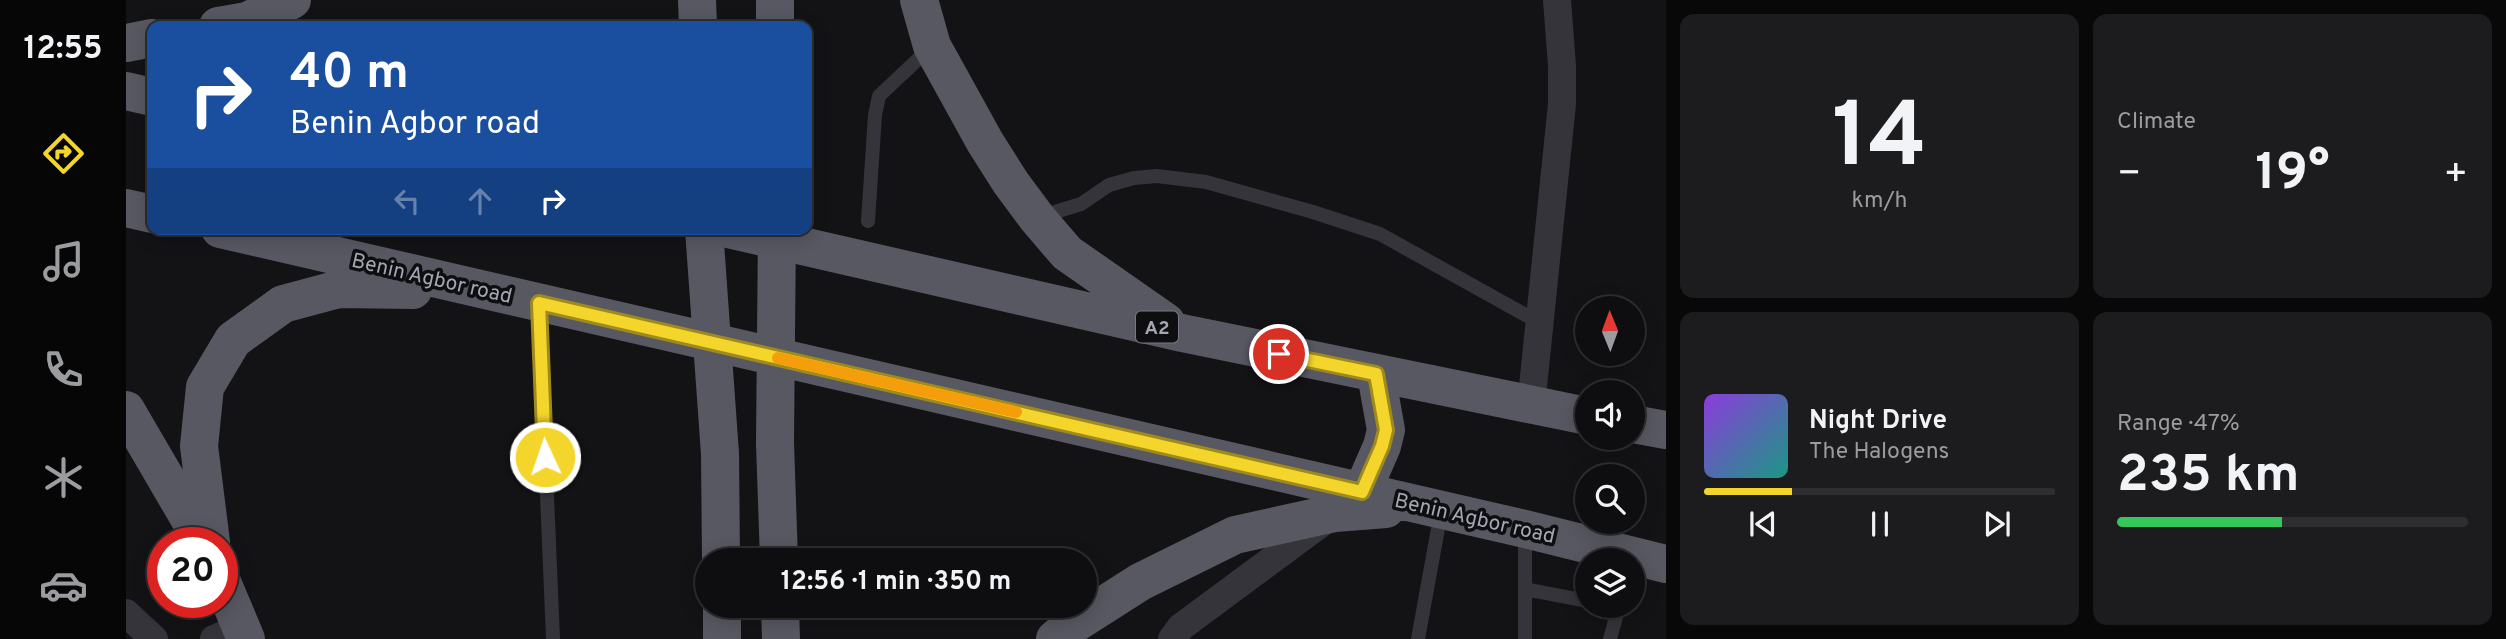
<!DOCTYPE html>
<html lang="en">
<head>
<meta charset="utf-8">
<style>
	body { margin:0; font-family:Overpass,sans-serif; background:#1c1c1e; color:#f1f3f6; height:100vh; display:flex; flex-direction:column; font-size:26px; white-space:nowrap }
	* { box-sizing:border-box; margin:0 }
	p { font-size:23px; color:#9b9c9f }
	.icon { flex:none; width:38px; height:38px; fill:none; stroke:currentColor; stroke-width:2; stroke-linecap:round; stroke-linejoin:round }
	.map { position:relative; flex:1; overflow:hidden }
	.drawer { display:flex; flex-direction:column; gap:14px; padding:14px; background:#080809; width:840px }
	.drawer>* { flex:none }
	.guide { position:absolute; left:21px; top:21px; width:665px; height:214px; border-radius:14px; box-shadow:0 4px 18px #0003,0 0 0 2px #2e2e30; background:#1a4fa0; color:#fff; overflow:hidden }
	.needle { width:46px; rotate:359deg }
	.controls { position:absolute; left:1449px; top:296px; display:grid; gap:14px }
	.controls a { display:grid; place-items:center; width:70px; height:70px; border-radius:50%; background:#0e0e10; box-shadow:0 4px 18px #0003,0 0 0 2px #2e2e30; font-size:35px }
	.speed { position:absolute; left:21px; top:527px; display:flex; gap:14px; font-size:35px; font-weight:700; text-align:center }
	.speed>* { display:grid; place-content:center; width:91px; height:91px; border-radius:50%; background:#0e0e10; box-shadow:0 4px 18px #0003,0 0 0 2px #2e2e30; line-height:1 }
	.speed .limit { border:10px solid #d22; background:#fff; color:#111 }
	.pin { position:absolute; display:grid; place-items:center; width:60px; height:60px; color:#fff; margin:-30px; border:4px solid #fff; border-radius:50%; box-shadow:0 2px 7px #0007 }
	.me { position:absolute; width:77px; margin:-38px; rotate:357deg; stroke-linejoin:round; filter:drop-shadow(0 0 5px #0008) }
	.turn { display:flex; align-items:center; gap:24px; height:147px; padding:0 28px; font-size:32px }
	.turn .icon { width:91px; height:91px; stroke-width:2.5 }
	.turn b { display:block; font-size:49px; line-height:60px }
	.lanes { display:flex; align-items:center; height:66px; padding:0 28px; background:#0003; justify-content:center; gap:35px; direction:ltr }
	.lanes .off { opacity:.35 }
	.big { font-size:52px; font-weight:700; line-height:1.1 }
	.drawer .widget { flex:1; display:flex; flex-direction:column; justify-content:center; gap:10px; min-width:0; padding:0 24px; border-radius:14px; background:#1c1c1e }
	.drawer .dial { align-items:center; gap:0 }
	.dial b { font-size:91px; line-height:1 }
	.song { display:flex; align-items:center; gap:21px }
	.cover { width:84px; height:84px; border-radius:10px; background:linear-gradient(135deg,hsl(270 70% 55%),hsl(170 70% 35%)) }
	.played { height:7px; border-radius:4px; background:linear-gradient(90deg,#f3d52c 25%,#2e2e30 25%) }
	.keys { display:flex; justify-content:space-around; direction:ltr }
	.heat { display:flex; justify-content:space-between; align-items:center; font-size:38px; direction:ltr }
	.charge { height:10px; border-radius:5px; background:linear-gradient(90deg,#34c759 47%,#2e2e30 0) }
	.drawer .tiles { flex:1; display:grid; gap:14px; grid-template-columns:repeat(2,1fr) }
	.trip { position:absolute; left:569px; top:548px; width:402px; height:70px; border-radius:35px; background:#0e0e10; box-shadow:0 4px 18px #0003,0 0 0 2px #2e2e30; font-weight:700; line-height:70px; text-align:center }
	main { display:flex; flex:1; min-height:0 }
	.tab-bar { display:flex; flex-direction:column; width:126px; justify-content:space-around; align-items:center; background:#060606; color:#9b9c9f }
	.tab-bar .icon { width:49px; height:49px }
	.tab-bar .current { color:#f3d52c }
	.tab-bar b { font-size:32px; color:#f1f3f6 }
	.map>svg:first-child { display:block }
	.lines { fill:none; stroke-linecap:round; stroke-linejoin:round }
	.service { stroke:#34343a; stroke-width:14 }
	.minor { stroke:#34343a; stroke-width:28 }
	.trunk { stroke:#585862; stroke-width:38 }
	.trunk-bridge { stroke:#585862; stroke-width:38 }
	.route-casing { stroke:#9e8a1d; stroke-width:18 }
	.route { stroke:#f3d52c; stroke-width:12 }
	.slow { stroke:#f59e0b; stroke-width:12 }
	.labels { text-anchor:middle; stroke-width:7; stroke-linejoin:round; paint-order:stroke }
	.shield { fill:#0e0e10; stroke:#777884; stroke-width:2 }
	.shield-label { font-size:19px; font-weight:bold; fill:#a4a6b5 }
	.street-label { font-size:21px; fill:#a4a6b5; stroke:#0e0e10 }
</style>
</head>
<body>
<main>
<nav class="tab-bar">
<b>12:55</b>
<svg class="icon current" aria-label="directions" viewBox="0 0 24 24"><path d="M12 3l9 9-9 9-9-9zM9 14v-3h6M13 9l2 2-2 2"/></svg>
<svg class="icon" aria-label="music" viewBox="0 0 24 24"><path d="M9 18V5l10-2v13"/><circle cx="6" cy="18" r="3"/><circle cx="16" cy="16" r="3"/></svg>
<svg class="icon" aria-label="phone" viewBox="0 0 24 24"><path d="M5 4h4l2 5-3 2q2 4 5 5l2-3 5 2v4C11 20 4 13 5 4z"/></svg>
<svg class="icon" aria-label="climate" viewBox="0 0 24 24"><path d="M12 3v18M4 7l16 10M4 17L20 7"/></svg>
<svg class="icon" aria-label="car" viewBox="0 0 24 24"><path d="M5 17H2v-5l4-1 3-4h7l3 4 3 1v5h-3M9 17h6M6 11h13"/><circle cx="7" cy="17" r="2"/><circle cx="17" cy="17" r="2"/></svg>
</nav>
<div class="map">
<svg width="1540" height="639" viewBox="0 0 1540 639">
	<rect width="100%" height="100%" fill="#131315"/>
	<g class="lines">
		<path class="service" d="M 913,217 L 955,204 L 983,185 L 1008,178 L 1031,176 L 1080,182 L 1187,212 L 1254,234 L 1414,323
			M 742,221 L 749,115 L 753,96 L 805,47
			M 413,304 L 427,639
			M 1399,589 L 1461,601
			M 1292,639 L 1315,512
			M 1399,639 L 1399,530
			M 1484,639 L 1493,606"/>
		<path class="minor" d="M 1405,406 L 1436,104 L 1436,66 L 1431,0
			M 0,613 L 28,639
			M 88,639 L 115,627
			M 1046,639 L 1055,627 L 1201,519"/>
		<path class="trunk" d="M 571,0 L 572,26
			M 649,0 L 649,26
			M 793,0 L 806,46 L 859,142 L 885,183 L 911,218 L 941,253 L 1040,322
			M 92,26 L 121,21 L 166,0
			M 0,43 L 26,38
			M 0,91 L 26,97
			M 0,208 L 26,214
			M 94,229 L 1399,529 L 1540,564
			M 602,229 L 1056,333 L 1461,416
			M 0,410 L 77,542
			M 1507,424 L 1540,430
			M 649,443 L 653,560
			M 594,454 L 595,560
			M 1236,492 L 1256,446 L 1260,430 L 1250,374
			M 85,542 L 73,446 L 79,387 L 107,340 L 157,304 L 213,289 L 287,290
			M 96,582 L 120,639
			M 596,606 L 596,639
			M 654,606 L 655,639
			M 929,639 L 942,628 L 1014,582 L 1109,535 L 1209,513 L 1260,509"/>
		<path class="trunk-bridge" d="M 578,229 L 594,454
			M 649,443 L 651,229"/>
	</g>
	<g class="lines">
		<g class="route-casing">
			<path id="route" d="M 419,457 L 413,303 L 1236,492 L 1256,446 L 1260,430 L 1250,374 L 1153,354"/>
		</g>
		<use href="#route" class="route"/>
		<path class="slow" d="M 652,358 L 890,412"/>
	</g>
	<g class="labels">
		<rect class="shield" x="1010" y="311.5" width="42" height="31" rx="5"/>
		<g class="shield-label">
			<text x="1031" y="334">A2</text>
		</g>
		<g class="street-label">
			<text transform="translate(306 278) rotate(13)" y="7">Benin Agbor road</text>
			<text transform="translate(1349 518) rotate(13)" y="7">Benin Agbor road</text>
		</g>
	</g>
</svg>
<div class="controls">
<a><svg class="needle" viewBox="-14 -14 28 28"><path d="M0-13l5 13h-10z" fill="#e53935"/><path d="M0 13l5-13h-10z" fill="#9b9c9f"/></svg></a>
<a><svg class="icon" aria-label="sound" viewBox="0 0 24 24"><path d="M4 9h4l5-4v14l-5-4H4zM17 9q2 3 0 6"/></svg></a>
<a><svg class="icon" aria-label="search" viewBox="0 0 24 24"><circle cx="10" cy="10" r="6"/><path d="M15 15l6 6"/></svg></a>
<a><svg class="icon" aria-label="layers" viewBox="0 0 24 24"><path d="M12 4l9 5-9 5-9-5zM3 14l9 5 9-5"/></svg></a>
</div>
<div class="speed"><div class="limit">20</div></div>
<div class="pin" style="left:1153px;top:354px;background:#d93025"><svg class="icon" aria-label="arrive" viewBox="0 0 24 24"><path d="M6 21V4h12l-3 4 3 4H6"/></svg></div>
<svg class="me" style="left:419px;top:457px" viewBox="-20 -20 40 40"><circle r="17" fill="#f3d52c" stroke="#fff" stroke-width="3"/><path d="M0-11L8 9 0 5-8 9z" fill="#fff"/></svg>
<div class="trip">12:56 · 1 min · 350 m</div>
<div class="guide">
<div class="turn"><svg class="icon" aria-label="right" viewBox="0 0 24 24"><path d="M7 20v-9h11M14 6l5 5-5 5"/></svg><div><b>40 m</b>Benin Agbor road</div></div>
<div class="lanes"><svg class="icon off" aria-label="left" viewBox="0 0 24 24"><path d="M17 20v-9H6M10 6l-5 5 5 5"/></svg><svg class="icon off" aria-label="ahead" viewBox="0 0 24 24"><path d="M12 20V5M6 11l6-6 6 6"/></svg><svg class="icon" aria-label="right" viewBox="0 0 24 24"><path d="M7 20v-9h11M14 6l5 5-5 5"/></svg></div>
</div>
</div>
<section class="drawer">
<div class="tiles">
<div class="widget dial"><b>14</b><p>km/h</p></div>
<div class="widget"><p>Climate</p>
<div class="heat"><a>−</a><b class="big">19°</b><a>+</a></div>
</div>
<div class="widget">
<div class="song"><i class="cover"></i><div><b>Night Drive</b><p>The Halogens</p></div></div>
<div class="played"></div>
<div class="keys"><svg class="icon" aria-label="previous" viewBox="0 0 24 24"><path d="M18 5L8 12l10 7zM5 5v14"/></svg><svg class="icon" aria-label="pause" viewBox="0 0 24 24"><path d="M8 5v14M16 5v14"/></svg><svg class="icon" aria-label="next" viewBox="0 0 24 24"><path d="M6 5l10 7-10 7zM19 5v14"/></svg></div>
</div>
<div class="widget"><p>Range · 47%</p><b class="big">235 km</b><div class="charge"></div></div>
</div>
</section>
</main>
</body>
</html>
